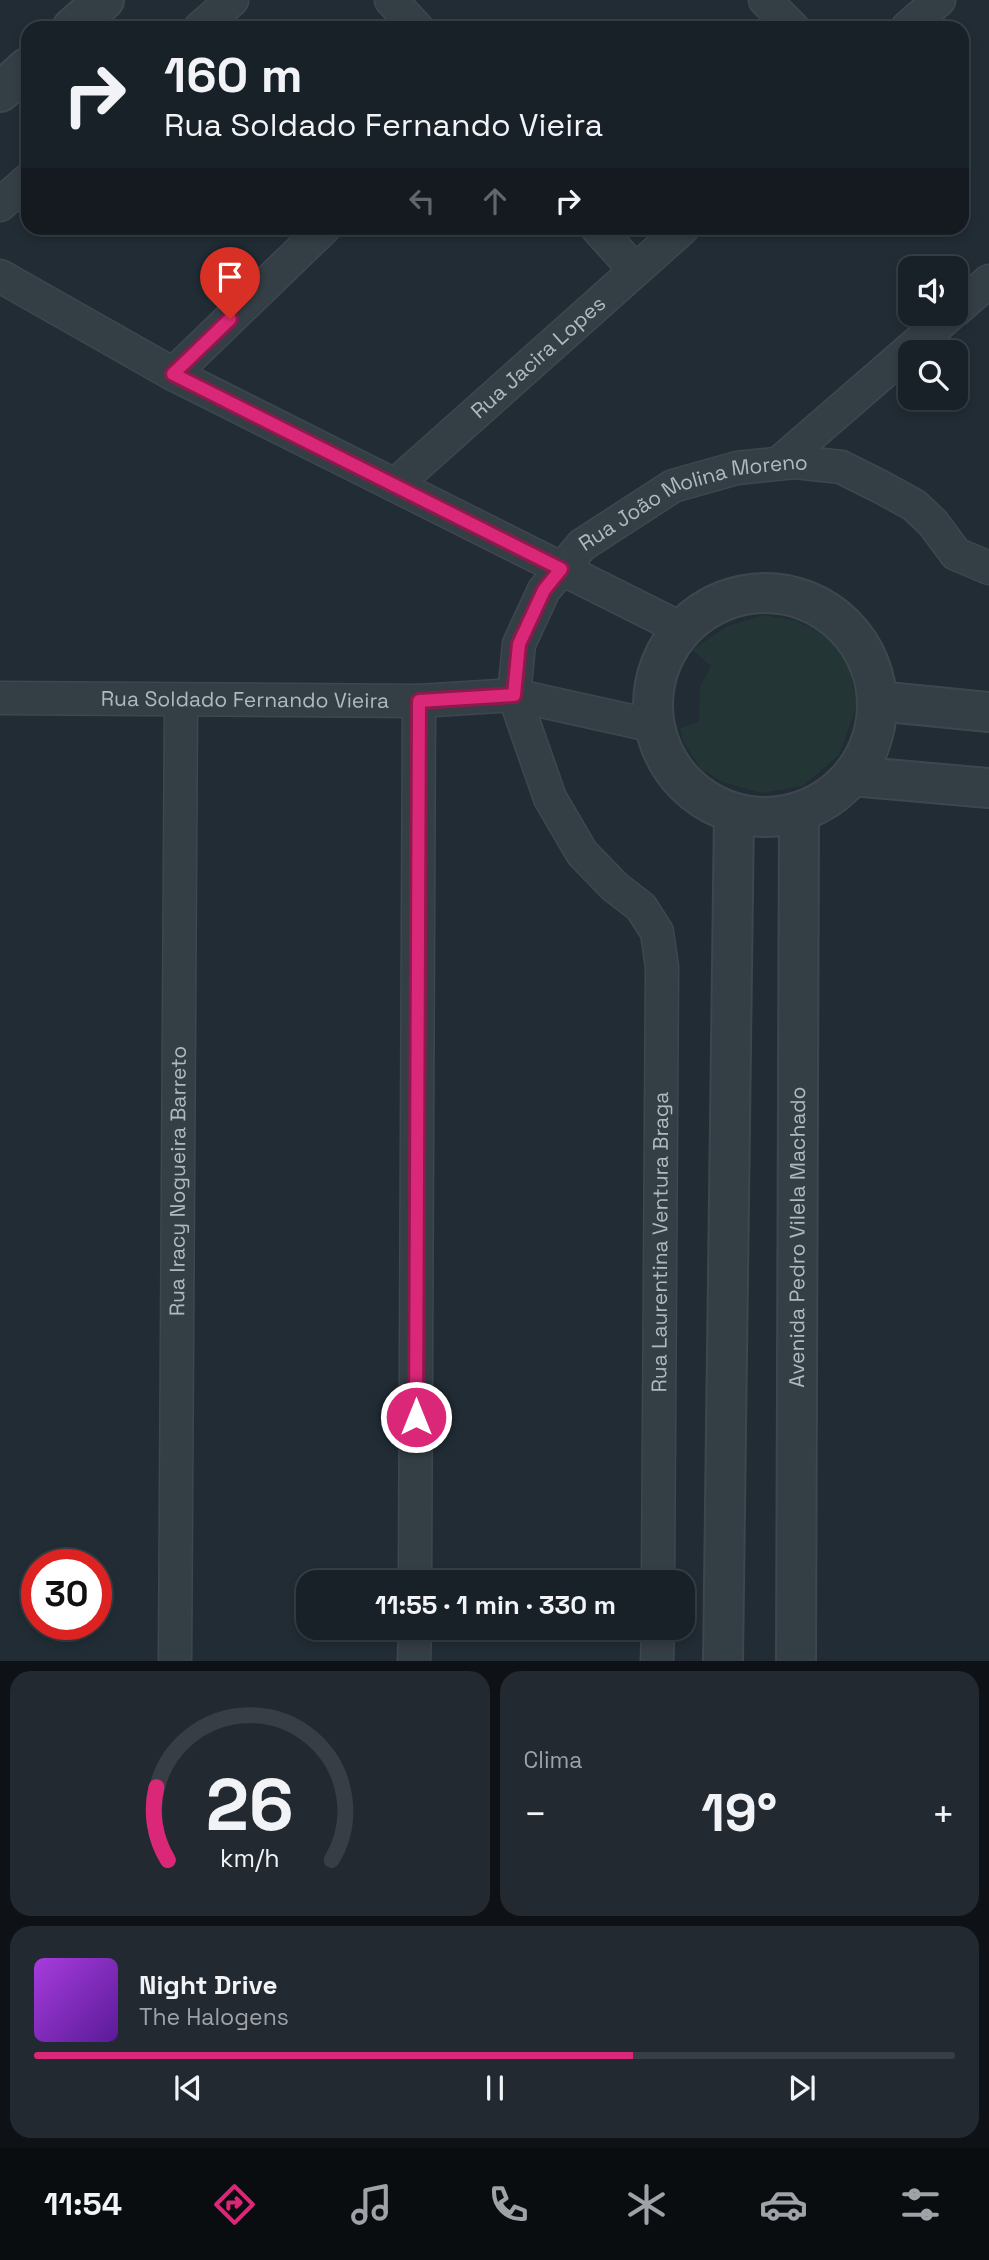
<!DOCTYPE html>
<html lang="pt">
<head>
<meta charset="utf-8">
<style>
	body { margin:0; font-family:"Space Grotesk",sans-serif; background:#222930; color:#f1f3f6; height:100vh; display:flex; flex-direction:column; font-size:26px; white-space:nowrap }
	* { box-sizing:border-box; margin:0 }
	p { font-size:23px; color:#9fa3a8 }
	.icon { flex:none; width:38px; height:38px; fill:none; stroke:currentColor; stroke-width:2; stroke-linecap:round; stroke-linejoin:round }
	.map { position:relative; height:1661px; overflow:hidden }
	.details { display:flex; flex-direction:column; gap:10px; padding:10px; background:#0e1216; flex:1 }
	.details>* { flex:none }
	.hud { position:absolute; left:21px; top:21px; width:948px; height:214px; border-radius:21px; box-shadow:0 4px 10px #0003,0 0 0 2px #373e45; background:#192128; color:#f1f3f6; overflow:hidden }
	.controls { position:absolute; left:898px; top:256px; display:grid; gap:14px }
	.controls a { display:grid; place-items:center; width:70px; height:70px; border-radius:14px; background:#192128; box-shadow:0 4px 10px #0003,0 0 0 2px #373e45; font-size:35px }
	.speed { position:absolute; left:21px; top:1549px; display:flex; gap:14px; font-size:35px; font-weight:700; text-align:center }
	.speed>* { display:grid; place-content:center; width:91px; height:91px; border-radius:50%; background:#192128; box-shadow:0 4px 10px #0003,0 0 0 2px #373e45; line-height:1 }
	.speed .limit { border:10px solid #d22; background:#fff; color:#111 }
	.pin { position:absolute; display:grid; place-items:center; width:60px; height:60px; color:#fff; margin:-72px -30px; border-radius:50% 50% 50% 0; rotate:-45deg; box-shadow:0 0 7px #0007 }
	.pin .icon { rotate:45deg }
	.me { position:absolute; width:77px; margin:-38px; rotate:0deg; stroke-linejoin:round; filter:drop-shadow(0 0 5px #0008) }
	.turn { display:flex; align-items:center; gap:24px; height:147px; padding:0 28px; font-size:32px }
	.turn .icon { width:91px; height:91px; stroke-width:2.5 }
	.turn b { display:block; font-size:49px; line-height:60px }
	.lanes { display:flex; align-items:center; height:66px; padding:0 28px; background:#0003; justify-content:center; gap:35px; direction:ltr }
	.lanes .off { opacity:.35 }
	.big { font-size:52px; font-weight:600; line-height:1.1 }
	.details .card { flex:1; display:flex; flex-direction:column; justify-content:center; gap:10px; min-width:0; padding:0 24px; border-radius:21px; background:#222930 }
	.details .dial { align-items:center; gap:0 }
	.dial svg { height:182px; overflow:visible; fill:none; stroke:#373e45; stroke-width:7; stroke-linecap:round; text-anchor:middle }
	.dial text { fill:#f1f3f6; stroke:none }
	.song { display:flex; align-items:center; gap:21px }
	.cover { width:84px; height:84px; border-radius:10px; background:linear-gradient(135deg,hsl(280 70% 55%),hsl(270 70% 35%)) }
	.played { height:7px; border-radius:4px; background:linear-gradient(90deg,#db2777 65%,#373e45 65%) }
	.keys { display:flex; justify-content:space-around; direction:ltr }
	.heat { display:flex; justify-content:space-between; align-items:center; font-size:38px; direction:ltr }
	.details .tiles { flex:1; display:grid; gap:10px; grid-template-columns:1fr 1fr }
	.card:last-child { grid-column:span 2 }
	.trip { position:absolute; left:296px; top:1570px; width:399px; height:70px; border-radius:21px; background:#192128; box-shadow:0 4px 10px #0003,0 0 0 2px #373e45; font-weight:600; line-height:70px; text-align:center }
	.tabs { display:flex; height:112px; justify-content:space-around; align-items:center; background:#0a0d10; color:#9fa3a8 }
	.tabs .icon { width:49px; height:49px }
	.tabs .current { color:#db2777 }
	.tabs b { font-size:32px; color:#f1f3f6 }
	.map>svg:first-child { display:block }
	.green { fill:#233635 }
	.lines { fill:none; stroke-linecap:round; stroke-linejoin:round }
	.minor-casing { stroke:#3e474f; stroke-width:35 }
	.tertiary-casing { stroke:#3e474f; stroke-width:42 }
	.minor { stroke:#343e45; stroke-width:32 }
	.tertiary { stroke:#343e45; stroke-width:38 }
	.route-casing { stroke:#8e194d; stroke-width:18 }
	.route { stroke:#db2777; stroke-width:12 }
	.labels { text-anchor:middle; stroke-width:7; stroke-linejoin:round; paint-order:stroke }
	.street-label { font-size:21px; fill:#afb9c2; stroke:#1a232a }
</style>
</head>
<body>
<div class="map">
<svg width="989" height="1662" viewBox="0 0 989 1662">
	<rect width="100%" height="100%" fill="#212c35"/>
	<path class="green" d="M 764,615 L 794,620 L 826,635 L 848,662 L 857,705 L 839,755 L 803,786 L 762,793 L 723,782 L 700,768 L 683,741 L 680,728 L 699,722 L 700,687 L 711,666 L 692,650 L 727,626 Z"/>
	<g class="lines">
		<g class="minor-casing">
			<g id="minor">
				<path d="M 391,0 L 417,28"/>
				<path d="M 765,0 L 793,28"/>
				<path d="M 200,28 L 232,0"/>
				<path d="M 907,28 L 939,0"/>
				<path d="M 0,205 L 28,180"/>
				<path d="M 597,228 L 635,270"/>
				<path d="M 0,276 L 173,374 L 682,629"/>
				<path d="M 956,310 L 989,281"/>
				<path d="M 173,374 L 324,228"/>
				<path d="M 779,463 L 952,313"/>
				<path id="s1" d="M 395,485 L 683,228"/>
				<path id="s2" d="M 0,698 L 419,701 L 514,695 L 654,726"/>
				<path d="M 415,1582 L 419,701"/>
				<path id="s3" d="M 658,1582 L 662,967 L 657,932 L 641,907 L 615,887 L 582,853 L 550,798 L 514,695 L 519,644 L 544,590 L 582,545 L 673,486 L 737,468 L 795,462 L 841,467 L 881,487 L 914,505 L 933,523 L 956,554 L 989,568"/>
				<path id="s4" d="M 175,1662 L 181,701"/>
				<path d="M 414,1662 L 415,1628"/>
				<path d="M 657,1662 L 658,1628"/>
			</g>
		</g>
		<g class="tertiary-casing">
			<g id="tertiary">
				<path d="M 72,28 L 104,0"/>
				<path d="M 0,92 L 28,67"/>
				<circle cx="765" cy="705" r="112"/>
				<path d="M 877,701 L 989,712"/>
				<path d="M 852,776 L 989,788"/>
				<path d="M 723,1662 L 734,813"/>
				<path id="s5" d="M 796,1662 L 799,812"/>
			</g>
		</g>
		<use href="#minor" class="minor"/>
		<use href="#tertiary" class="tertiary"/>
	</g>
	<g class="lines">
		<g class="route-casing">
			<path id="route" d="M 230,319 L 173,374 L 561,569 L 544,590 L 519,644 L 514,695 L 419,701 L 416,1417"/>
		</g>
		<use href="#route" class="route"/>
	</g>
	<g class="labels">
		<g class="street-label">
			<text dy="7" stroke="none"><textPath href="#s1" startOffset="192">Rua Jacira Lopes</textPath></text>
			<text dy="7" stroke="none"><textPath href="#s3" startOffset="1225">Rua João Molina Moreno</textPath></text>
			<text dy="7" stroke="none"><textPath href="#s2" startOffset="245">Rua Soldado Fernando Vieira</textPath></text>
			<text dy="7" stroke="none"><textPath href="#s4" startOffset="481">Rua Iracy Nogueira Barreto</textPath></text>
			<text dy="7" stroke="none"><textPath href="#s5" startOffset="425">Avenida Pedro Vilela Machado</textPath></text>
			<text dy="7" stroke="none"><textPath href="#s3" startOffset="340">Rua Laurentina Ventura Braga</textPath></text>
		</g>
	</g>
</svg>
<div class="controls">
<a><svg class="icon" aria-label="sound" viewBox="0 0 24 24"><path d="M4 9h4l5-4v14l-5-4H4zM17 9q2 3 0 6"/></svg></a>
<a><svg class="icon" aria-label="search" viewBox="0 0 24 24"><circle cx="10" cy="10" r="6"/><path d="M15 15l6 6"/></svg></a>
</div>
<div class="speed"><div class="limit">30</div></div>
<div class="pin" style="left:230px;top:319px;background:#d93025"><svg class="icon" aria-label="arrive" viewBox="0 0 24 24"><path d="M6 21V4h12l-3 4 3 4H6"/></svg></div>
<svg class="me" style="left:416px;top:1417px" viewBox="-20 -20 40 40"><circle r="17" fill="#db2777" stroke="#fff" stroke-width="3"/><path d="M0-11L8 9 0 5-8 9z" fill="#fff"/></svg>
<div class="trip">11:55 · 1 min · 330 m</div>
<div class="hud">
<div class="turn"><svg class="icon" aria-label="right" viewBox="0 0 24 24"><path d="M7 20v-9h11M14 6l5 5-5 5"/></svg><div><b>160 m</b>Rua Soldado Fernando Vieira</div></div>
<div class="lanes"><svg class="icon off" aria-label="left" viewBox="0 0 24 24"><path d="M17 20v-9H6M10 6l-5 5 5 5"/></svg><svg class="icon off" aria-label="ahead" viewBox="0 0 24 24"><path d="M12 20V5M6 11l6-6 6 6"/></svg><svg class="icon" aria-label="right" viewBox="0 0 24 24"><path d="M7 20v-9h11M14 6l5 5-5 5"/></svg></div>
</div>
</div>
<section class="details">
<div class="tiles">
<div class="card dial"><svg viewBox="0 0 100 80">
<path d="M14 69A42 42 0 1 1 86 69"/>
<path d="M14 69A42 42 0 0 1 9 37" stroke="#db2777"/>
<text x="50" y="56" font-size="32" font-weight="700">26</text>
<text x="50" y="72" font-size="11">km/h</text>
</svg></div>
<div class="card"><p>Clima</p>
<div class="heat"><a>−</a><b class="big">19°</b><a>+</a></div>
</div>
<div class="card">
<div class="song"><i class="cover"></i><div><b>Night Drive</b><p>The Halogens</p></div></div>
<div class="played"></div>
<div class="keys"><svg class="icon" aria-label="previous" viewBox="0 0 24 24"><path d="M18 5L8 12l10 7zM5 5v14"/></svg><svg class="icon" aria-label="pause" viewBox="0 0 24 24"><path d="M8 5v14M16 5v14"/></svg><svg class="icon" aria-label="next" viewBox="0 0 24 24"><path d="M6 5l10 7-10 7zM19 5v14"/></svg></div>
</div>
</div>
</section>
<nav class="tabs">
<b>11:54</b>
<svg class="icon current" aria-label="directions" viewBox="0 0 24 24"><path d="M12 3l9 9-9 9-9-9zM9 14v-3h6M13 9l2 2-2 2"/></svg>
<svg class="icon" aria-label="music" viewBox="0 0 24 24"><path d="M9 18V5l10-2v13"/><circle cx="6" cy="18" r="3"/><circle cx="16" cy="16" r="3"/></svg>
<svg class="icon" aria-label="phone" viewBox="0 0 24 24"><path d="M5 4h4l2 5-3 2q2 4 5 5l2-3 5 2v4C11 20 4 13 5 4z"/></svg>
<svg class="icon" aria-label="climate" viewBox="0 0 24 24"><path d="M12 3v18M4 7l16 10M4 17L20 7"/></svg>
<svg class="icon" aria-label="car" viewBox="0 0 24 24"><path d="M5 17H2v-5l4-1 3-4h7l3 4 3 1v5h-3M9 17h6M6 11h13"/><circle cx="7" cy="17" r="2"/><circle cx="17" cy="17" r="2"/></svg>
<svg class="icon" aria-label="filters" viewBox="0 0 24 24"><path d="M4 7h16M4 17h16"/><circle cx="9" cy="7" r="2"/><circle cx="15" cy="17" r="2"/></svg>
</nav>
</body>
</html>
